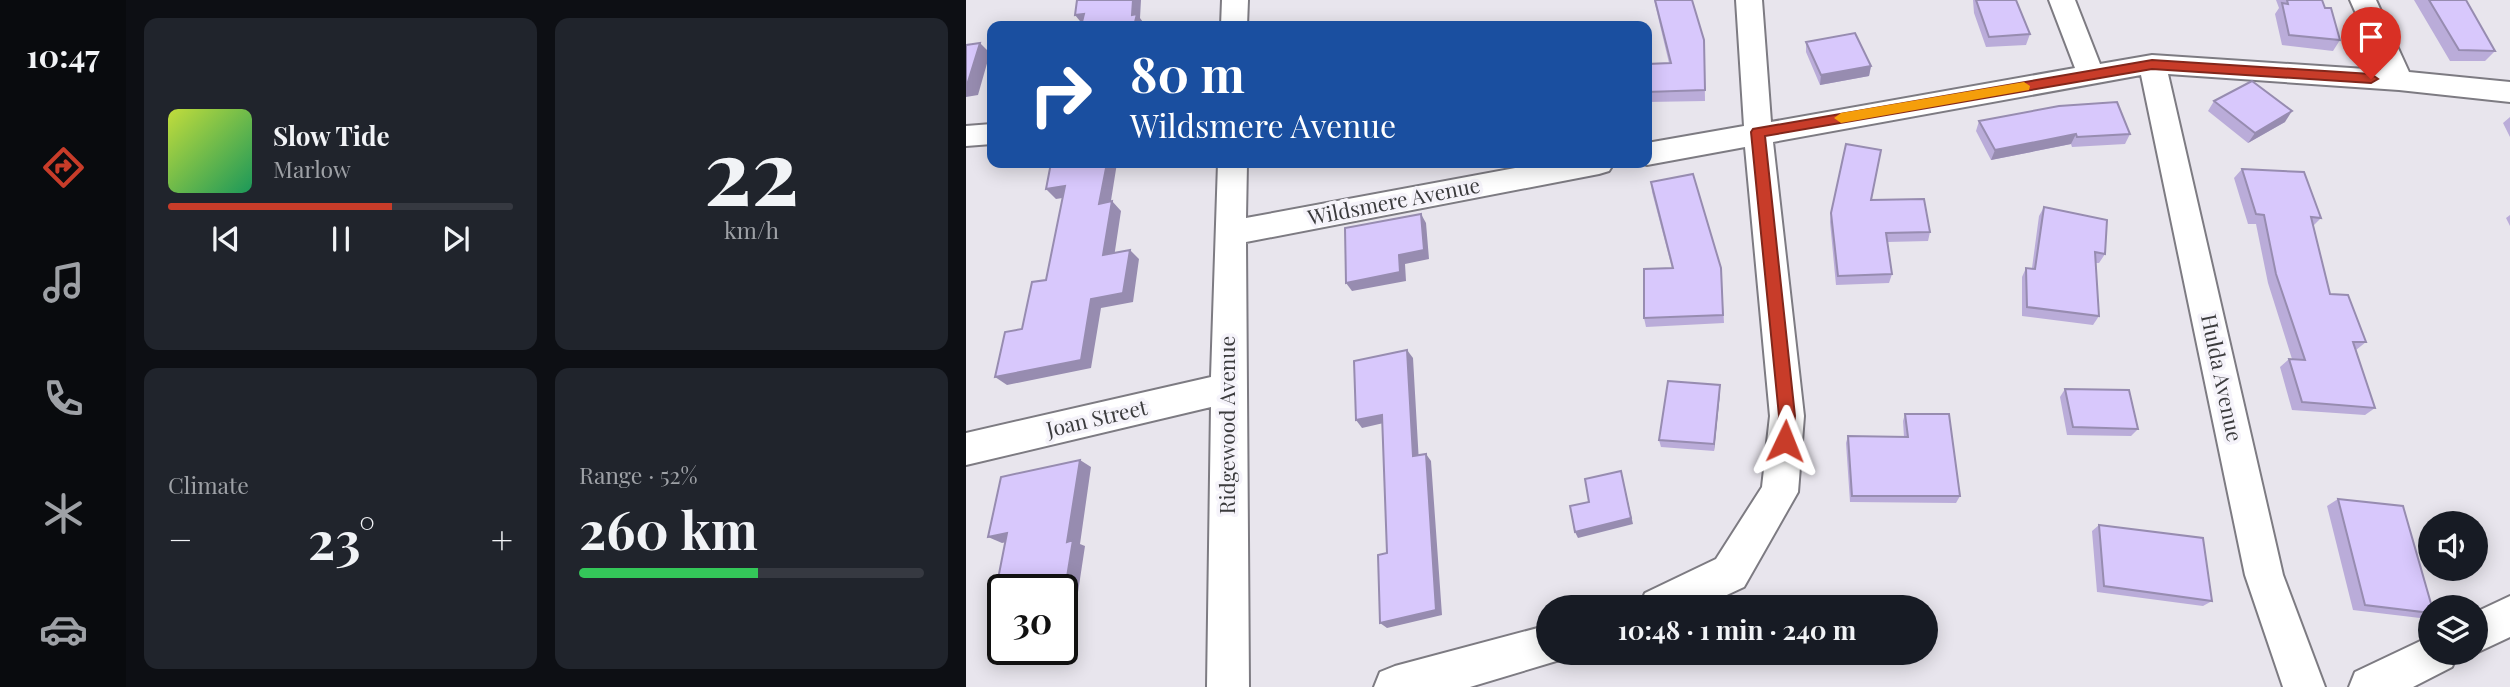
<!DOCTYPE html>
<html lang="en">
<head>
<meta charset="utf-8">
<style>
	body { margin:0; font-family:"Playfair Display",serif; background:#20242c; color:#f1f3f6; height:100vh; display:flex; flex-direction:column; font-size:26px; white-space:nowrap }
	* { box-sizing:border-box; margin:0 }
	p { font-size:23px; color:#9ea1a6 }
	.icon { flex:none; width:38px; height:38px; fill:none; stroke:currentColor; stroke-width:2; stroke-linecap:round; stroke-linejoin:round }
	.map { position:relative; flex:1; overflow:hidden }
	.details { display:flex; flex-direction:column; gap:18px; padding:18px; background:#0d0f14; width:840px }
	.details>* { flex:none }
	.banner { position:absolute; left:21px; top:21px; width:665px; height:147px; border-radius:14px; box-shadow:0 4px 18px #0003; background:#1a4fa0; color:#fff; overflow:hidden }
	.fabs { position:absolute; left:1452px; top:511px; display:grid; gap:14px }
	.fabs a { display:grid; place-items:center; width:70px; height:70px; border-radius:50%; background:#171b24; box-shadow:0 4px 18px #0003; font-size:35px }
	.speed { position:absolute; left:21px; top:574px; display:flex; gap:14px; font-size:35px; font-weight:700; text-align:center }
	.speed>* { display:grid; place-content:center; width:91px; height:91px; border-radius:50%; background:#171b24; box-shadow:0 4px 18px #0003; line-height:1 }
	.speed .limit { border:4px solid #111; border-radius:10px; background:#fff; color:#111 }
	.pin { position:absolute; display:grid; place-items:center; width:60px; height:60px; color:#fff; margin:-72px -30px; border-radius:50% 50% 50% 0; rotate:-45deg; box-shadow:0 0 7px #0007 }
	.pin .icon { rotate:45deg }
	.me { position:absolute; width:77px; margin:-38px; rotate:2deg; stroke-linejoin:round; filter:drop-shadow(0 0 5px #0008) }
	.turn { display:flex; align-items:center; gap:24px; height:147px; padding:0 28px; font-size:32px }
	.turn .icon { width:91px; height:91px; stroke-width:2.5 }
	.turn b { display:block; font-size:49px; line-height:60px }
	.big { font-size:52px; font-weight:700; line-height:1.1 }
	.details .widget { flex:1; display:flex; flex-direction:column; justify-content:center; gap:10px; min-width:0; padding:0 24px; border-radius:14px; background:#20242c }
	.details .dial { align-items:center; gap:0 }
	.dial b { font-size:91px; line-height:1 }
	.song { display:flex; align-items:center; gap:21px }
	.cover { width:84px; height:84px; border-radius:10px; background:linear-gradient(135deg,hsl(70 70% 55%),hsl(150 70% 35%)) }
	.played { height:7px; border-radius:4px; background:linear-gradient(90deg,#c83c29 65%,#363941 65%) }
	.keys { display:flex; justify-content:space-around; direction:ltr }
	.heat { display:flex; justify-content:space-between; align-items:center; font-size:38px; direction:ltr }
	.charge { height:10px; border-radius:5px; background:linear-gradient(90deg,#34c759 52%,#363941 0) }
	.details .tiles { flex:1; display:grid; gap:18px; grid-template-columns:repeat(2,1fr) }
	.trip { position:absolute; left:570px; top:595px; width:402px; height:70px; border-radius:35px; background:#171b24; box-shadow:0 4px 18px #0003; font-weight:700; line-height:70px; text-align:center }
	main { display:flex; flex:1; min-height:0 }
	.tab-bar { display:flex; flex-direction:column; width:126px; justify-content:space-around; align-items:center; background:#090b0e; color:#9ea1a6 }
	.tab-bar .icon { width:49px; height:49px }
	.tab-bar .current { color:#c83c29 }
	.tab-bar b { font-size:32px; color:#f1f3f6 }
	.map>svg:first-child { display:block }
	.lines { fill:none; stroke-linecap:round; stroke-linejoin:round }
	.street-casing { stroke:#7d7b82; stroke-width:4 }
	.street { fill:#fff; fill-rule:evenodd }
	.wall { fill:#baacd9 }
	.shaded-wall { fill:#978cb0 }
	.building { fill:#d8c8fc; stroke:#978cb0; stroke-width:2 }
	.route { fill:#c83c29; stroke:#82271b; stroke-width:2 }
	.slow { fill:#f59e0b }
	.labels { text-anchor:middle; stroke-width:7; stroke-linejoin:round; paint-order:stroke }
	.street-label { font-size:21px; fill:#3b3b3d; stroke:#f5f3fa }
</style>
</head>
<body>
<main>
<nav class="tab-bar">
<b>10:47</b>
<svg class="icon current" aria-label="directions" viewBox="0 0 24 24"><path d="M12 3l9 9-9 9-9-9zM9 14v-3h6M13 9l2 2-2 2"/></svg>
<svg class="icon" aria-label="music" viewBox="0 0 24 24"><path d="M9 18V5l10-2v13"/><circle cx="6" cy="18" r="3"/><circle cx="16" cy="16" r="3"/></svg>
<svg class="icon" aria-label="phone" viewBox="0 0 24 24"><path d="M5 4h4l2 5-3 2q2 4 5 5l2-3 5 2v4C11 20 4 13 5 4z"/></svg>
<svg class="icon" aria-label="climate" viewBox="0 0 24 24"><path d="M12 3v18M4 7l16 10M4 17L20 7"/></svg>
<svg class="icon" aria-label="car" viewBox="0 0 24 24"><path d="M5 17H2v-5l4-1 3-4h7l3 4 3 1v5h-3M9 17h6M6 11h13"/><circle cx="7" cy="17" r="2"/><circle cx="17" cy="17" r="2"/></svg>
</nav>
<section class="details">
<div class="tiles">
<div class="widget">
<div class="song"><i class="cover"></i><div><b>Slow Tide</b><p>Marlow</p></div></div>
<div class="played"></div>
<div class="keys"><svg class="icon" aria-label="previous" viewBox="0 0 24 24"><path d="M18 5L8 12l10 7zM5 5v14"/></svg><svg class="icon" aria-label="pause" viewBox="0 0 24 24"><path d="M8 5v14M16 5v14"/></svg><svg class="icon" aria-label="next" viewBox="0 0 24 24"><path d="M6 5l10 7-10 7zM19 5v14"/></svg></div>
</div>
<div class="widget dial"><b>22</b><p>km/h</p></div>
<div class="widget"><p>Climate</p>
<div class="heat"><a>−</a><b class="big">23°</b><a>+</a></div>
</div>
<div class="widget"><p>Range · 52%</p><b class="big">260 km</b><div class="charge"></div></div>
</div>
</section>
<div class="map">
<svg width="1544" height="687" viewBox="0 0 1544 687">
	<rect width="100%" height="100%" fill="#e8e5ed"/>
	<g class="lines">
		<g class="street-casing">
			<path id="street" d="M 256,0 L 282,0 L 281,26 L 255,26 Z
				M 770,0 L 796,0 L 805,122 L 1109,68 L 1083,0 L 1109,0 L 1134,64 L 1186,55 L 1415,70 L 1384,0 L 1410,0 L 1443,72 L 1544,82 L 1544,102 L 1433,90 L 1202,74 L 1317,575 L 1359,687 L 1317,687 L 1279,575 L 1175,75 L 807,142 L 838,416 L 832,492 L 778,587 L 735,607 L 673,607 L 679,593 L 750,559 L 796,487 L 804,416 L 779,147 L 681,165 L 675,163 L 681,163 L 681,143 L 778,126 Z
				M 26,124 L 26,144 L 0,146 L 0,126 Z
				M 252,163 L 281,163 L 280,218 L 576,163 L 648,163 L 643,171 L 633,174 L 280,242 L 283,687 L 241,687 L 245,407 L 0,465 L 0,433 L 245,377 Z
				M 1544,596 L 1544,637 L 1510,653 L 1509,653 L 1510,612 Z
				M 583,625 L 583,653 L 600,653 L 597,659 L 504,687 L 408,687 L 414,672 L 429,666 Z
				M 1465,636 L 1465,653 L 1492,653 L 1486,667 L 1447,687 L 1383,687 L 1389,672 Z"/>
		</g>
		<use href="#street" class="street"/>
	</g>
	<path class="wall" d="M 688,0 L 726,0 L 738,40 L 739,101 L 681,102 L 681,64 L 703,63 Z
		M 1007,0 L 1050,0 L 1064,34 L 1060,45 L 1020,47 L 1008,13 Z
		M 1310,0 L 1356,0 L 1374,40 L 1367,51 L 1316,45 L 1309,14 L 1313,8 Z
		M 1448,0 L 1500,0 L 1529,51 L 1519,61 L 1484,61 Z
		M 840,42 L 905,66 L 903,76 L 854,85 L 840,52 Z
		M 1248,101 L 1319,122 L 1282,143 L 1242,111 Z
		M 1544,117 L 1544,137 L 1537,123 Z
		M 1013,121 L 1164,134 L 1159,144 L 1106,147 L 1105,144 L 1025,160 L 1010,131 Z
		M 1276,169 L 1355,218 L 1347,226 L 1364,294 L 1400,342 L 1390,350 L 1409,408 L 1399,415 L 1326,410 L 1314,367 L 1323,359 L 1326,359 L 1302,283 L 1290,224 L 1282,224 L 1268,178 Z
		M 685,182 L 755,268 L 758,323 L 680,327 L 678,318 L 706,268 L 686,192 Z
		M 905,200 L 964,232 L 962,241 L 921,242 L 926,274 L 923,283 L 870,285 L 864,222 L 865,213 Z
		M 1078,207 L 1139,254 L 1133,263 L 1129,263 L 1133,316 L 1127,325 L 1056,316 L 1056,277 L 1060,268 L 1066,268 L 1073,216 Z
		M 1544,215 L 1544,226 L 1540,218 Z
		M 1099,389 L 1172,429 L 1165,436 L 1101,435 L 1094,397 Z
		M 754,393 L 748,451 L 695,447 L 693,440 Z
		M 939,414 L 994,496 L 990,503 L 884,502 L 880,443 L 882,436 L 938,437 L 937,421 Z
		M 1372,499 L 1465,607 L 1465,614 L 1454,618 L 1387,610 L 1361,506 Z
		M 1133,525 L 1246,601 L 1237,606 L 1131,592 L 1126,531 Z"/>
	<path class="shaded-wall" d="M 167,0 L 175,0 L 174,18 L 179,25 L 178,26 L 168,26 L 166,15 Z
		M 118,14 L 118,26 L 109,15 Z
		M 14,43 L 24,53 L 12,95 L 0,97 L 0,85 Z
		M 905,66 L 903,76 L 854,85 L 855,75 Z
		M 1326,111 L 1319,122 L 1282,143 L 1289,133 Z
		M 1110,134 L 1105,144 L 1025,160 L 1029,150 Z
		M 141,163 L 151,163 L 143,213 L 133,204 Z
		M 99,186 L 109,196 L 90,199 L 80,189 Z
		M 146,201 L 155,211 L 147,264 L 137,255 Z
		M 455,214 L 460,223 L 463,259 L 439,264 L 440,281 L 386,291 L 380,283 L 433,255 Z
		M 164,250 L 173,259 L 167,302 L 135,308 L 125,368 L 41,385 L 29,377 L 125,299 Z
		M 441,350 L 447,358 L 453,463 L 447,456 Z
		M 754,385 L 754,393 L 748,451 L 748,444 Z
		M 416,415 L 422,422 L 396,428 L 390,420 Z
		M 460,454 L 465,461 L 476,615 L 421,628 L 414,623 Z
		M 114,460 L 125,467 L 114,544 L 119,546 L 109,612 L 96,615 L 101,542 Z
		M 655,471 L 667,524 L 612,538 L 609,532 Z
		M 41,533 L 54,539 L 36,543 L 22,537 Z
		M 37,621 L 37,629 L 23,625 Z"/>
	<path class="building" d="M 111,0 L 167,0 L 166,15 L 171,14 L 168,26 L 115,26 L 118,14 L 109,15 Z
		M 689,0 L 726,0 L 738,40 L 739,90 L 681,92 L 681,64 L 705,63 Z
		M 1010,0 L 1050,0 L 1064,34 L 1023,37 Z
		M 1321,0 L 1356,0 L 1359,8 L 1365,8 L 1374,40 L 1323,35 L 1316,3 L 1322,4 Z
		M 1463,0 L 1500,0 L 1529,51 L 1493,50 Z
		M 889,33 L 905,66 L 855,75 L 840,42 Z
		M 14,43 L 1,85 L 0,85 L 0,45 Z
		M 1286,81 L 1326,111 L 1289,133 L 1248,101 Z
		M 1151,102 L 1164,134 L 1111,137 L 1110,134 L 1029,150 L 1013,121 L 1093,106 Z
		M 880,144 L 915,150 L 905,200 L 958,199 L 964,232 L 920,233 L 926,274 L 872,276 L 865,213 Z
		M 85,163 L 141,163 L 133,204 L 146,201 L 137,255 L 164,250 L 157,293 L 125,299 L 115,360 L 29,377 L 39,332 L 56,329 L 66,282 L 80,280 L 99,186 L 80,189 Z
		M 1276,169 L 1338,172 L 1355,218 L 1345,217 L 1364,294 L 1382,295 L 1400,342 L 1387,342 L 1409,408 L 1336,402 L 1323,359 L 1339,360 L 1310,274 L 1298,215 L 1290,214 Z
		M 727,174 L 755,268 L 757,315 L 678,318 L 678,269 L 707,268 L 685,182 Z
		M 1078,207 L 1141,220 L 1139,254 L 1129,252 L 1133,316 L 1061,307 L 1060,268 L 1069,269 Z
		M 455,214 L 458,250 L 433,255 L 434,272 L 380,283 L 379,228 Z
		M 441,350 L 447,456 L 460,454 L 470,610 L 414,623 L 412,555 L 421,553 L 416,415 L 390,420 L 388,361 Z
		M 702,381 L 754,385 L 748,444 L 693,440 Z
		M 1099,389 L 1163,390 L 1172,429 L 1107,427 Z
		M 939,414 L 983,414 L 994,496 L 886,496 L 882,436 L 942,437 Z
		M 114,460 L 101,542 L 107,540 L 96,608 L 96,590 L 37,590 L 37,621 L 23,625 L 41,533 L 22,537 L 35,477 Z
		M 655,471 L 665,518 L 609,532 L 604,506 L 623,502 L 619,479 Z
		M 1372,499 L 1437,506 L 1466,607 L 1465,607 L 1465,613 L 1399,605 Z
		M 1133,525 L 1237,538 L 1246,601 L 1138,586 Z"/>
	<path class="route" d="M 1186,60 L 1405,74 L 1412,79 L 1405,83 L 1186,69 L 799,136 L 829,416 L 825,447 L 819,449 L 813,447 L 810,441 L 813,416 L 785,132 L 787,129 Z"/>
	<path class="slow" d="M 1058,82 L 1064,86 L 1063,90 L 875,123 L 868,118 L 875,113 Z"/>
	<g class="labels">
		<g class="street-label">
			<text transform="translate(428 202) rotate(-11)" y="7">Wildsmere Avenue</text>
			<text transform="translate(1255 378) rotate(78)" y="7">Hulda Avenue</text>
			<text transform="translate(131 419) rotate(-13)" y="7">Joan Street</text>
			<text transform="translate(262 425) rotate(-90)" y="7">Ridgewood Avenue</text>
		</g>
	</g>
</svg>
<div class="fabs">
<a><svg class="icon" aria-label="sound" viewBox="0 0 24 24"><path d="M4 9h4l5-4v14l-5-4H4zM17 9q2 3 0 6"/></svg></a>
<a><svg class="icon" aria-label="layers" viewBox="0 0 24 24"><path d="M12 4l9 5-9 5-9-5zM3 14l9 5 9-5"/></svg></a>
</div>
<div class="speed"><div class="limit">30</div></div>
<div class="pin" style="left:1405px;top:79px;background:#d93025"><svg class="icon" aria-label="arrive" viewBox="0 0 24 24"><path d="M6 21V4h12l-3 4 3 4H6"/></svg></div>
<svg class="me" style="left:819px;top:441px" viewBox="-20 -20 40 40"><path d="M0-17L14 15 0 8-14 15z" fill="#c83c29" stroke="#fff" stroke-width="4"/></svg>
<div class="trip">10:48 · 1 min · 240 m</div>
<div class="banner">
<div class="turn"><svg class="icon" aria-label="right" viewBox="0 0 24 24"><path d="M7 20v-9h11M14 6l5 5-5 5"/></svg><div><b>80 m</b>Wildsmere Avenue</div></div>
</div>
</div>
</main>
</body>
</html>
